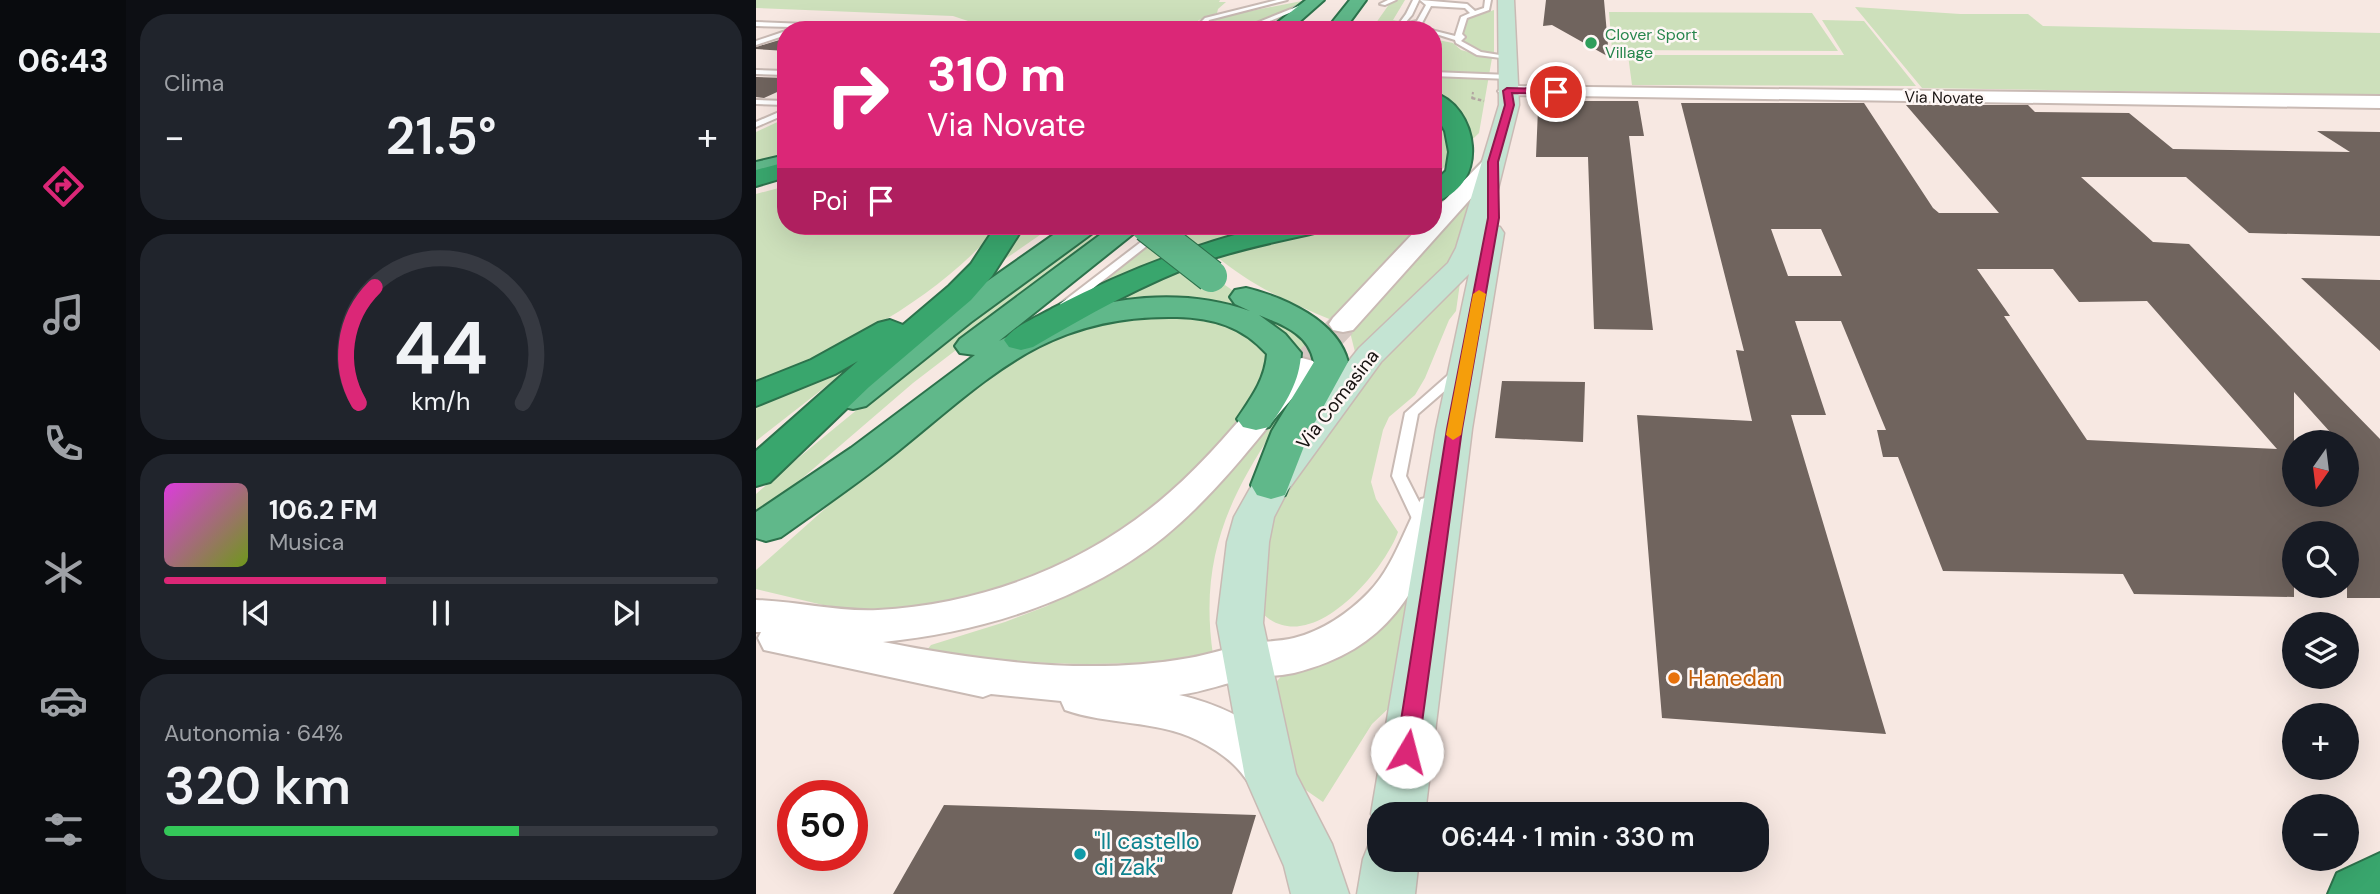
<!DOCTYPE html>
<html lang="it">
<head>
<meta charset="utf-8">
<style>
	body { margin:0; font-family:"DM Sans",sans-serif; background:#20242c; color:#f1f3f6; height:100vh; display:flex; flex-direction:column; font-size:26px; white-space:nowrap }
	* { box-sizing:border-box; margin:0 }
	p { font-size:23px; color:#9ea1a6 }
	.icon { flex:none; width:38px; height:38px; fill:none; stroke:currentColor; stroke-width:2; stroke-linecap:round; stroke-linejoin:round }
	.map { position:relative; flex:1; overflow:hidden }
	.sheet { display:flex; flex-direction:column; gap:14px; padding:14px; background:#0d0f14; width:630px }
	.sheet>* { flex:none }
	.top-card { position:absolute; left:21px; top:21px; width:665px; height:214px; border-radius:28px; box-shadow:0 7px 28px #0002; background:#db2777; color:#fff; overflow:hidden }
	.needle { width:46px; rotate:194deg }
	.buttons { position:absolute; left:1526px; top:430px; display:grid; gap:14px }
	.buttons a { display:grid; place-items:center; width:77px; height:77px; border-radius:50%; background:#171b24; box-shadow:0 7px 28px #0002; font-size:35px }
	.speed { position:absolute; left:21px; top:780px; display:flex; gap:14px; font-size:35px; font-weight:700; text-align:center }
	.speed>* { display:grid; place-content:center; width:91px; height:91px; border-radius:50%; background:#171b24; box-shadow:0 7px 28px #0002; line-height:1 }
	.speed .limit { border:10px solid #d22; background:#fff; color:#111 }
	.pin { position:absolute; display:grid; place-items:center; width:60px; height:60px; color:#fff; margin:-30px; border:4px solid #fff; border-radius:50%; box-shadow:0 2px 7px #0007 }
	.me { position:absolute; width:77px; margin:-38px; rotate:8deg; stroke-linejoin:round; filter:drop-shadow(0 0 5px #0008) }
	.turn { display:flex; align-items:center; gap:24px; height:147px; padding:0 35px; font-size:32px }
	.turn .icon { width:91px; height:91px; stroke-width:2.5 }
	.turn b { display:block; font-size:49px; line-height:60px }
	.then { display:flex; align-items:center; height:66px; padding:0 35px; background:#0003; gap:14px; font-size:26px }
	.big { font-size:52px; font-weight:600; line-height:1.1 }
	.sheet .widget { flex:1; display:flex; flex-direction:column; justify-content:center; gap:10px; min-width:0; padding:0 24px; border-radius:28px; background:#20242c }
	.sheet .dial { align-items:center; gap:0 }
	.dial svg { height:182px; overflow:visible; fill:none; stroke:#363941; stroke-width:7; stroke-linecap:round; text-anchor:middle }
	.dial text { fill:#f1f3f6; stroke:none }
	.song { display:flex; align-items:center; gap:21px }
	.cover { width:84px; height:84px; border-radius:10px; background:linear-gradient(135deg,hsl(300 70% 55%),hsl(80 70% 35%)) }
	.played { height:7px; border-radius:4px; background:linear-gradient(90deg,#db2777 40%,#363941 40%) }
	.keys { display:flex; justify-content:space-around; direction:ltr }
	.heat { display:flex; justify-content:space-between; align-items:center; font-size:38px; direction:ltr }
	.charge { height:10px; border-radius:5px; background:linear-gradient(90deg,#34c759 64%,#363941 0) }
	.trip { position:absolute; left:611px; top:802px; width:402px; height:70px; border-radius:28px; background:#171b24; box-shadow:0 7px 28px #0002; font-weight:600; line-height:70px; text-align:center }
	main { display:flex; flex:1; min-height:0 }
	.menu { display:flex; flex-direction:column; width:126px; justify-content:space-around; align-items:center; background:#090b0e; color:#9ea1a6 }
	.menu .icon { width:49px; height:49px }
	.menu .selected { color:#db2777 }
	.menu b { font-size:32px; color:#f1f3f6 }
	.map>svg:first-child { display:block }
	.green { fill:#cde0bb }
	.building { fill:#70645e; fill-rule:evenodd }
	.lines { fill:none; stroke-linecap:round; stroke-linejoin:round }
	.tertiary-tunnel { stroke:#d5c8c2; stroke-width:27; stroke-dasharray:27 14; stroke-linecap:butt }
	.service-casing { stroke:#c9bab4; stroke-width:4 }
	.tertiary-casing { stroke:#c9bab4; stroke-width:4 }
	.secondary-casing { stroke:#c9bab4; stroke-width:3 }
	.trunk-casing { stroke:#2d724c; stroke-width:4 }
	.motorway-casing { stroke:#2d724c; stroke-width:4 }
	.path-far1 { stroke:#b2a6a1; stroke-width:2; stroke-dasharray:2.5 2; stroke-linecap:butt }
	.path { stroke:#b2a6a1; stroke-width:2.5; stroke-dasharray:3.5 2.5; stroke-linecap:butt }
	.service { fill:#fff; fill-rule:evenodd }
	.tertiary { fill:#fff; fill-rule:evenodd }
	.secondary { fill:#c4e4d3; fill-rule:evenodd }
	.trunk { fill:#60b88a; fill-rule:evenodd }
	.motorway { fill:#39a66d; fill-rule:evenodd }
	.trunk-bridge-far1-casing { stroke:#2d724c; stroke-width:27; stroke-linecap:butt }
	.trunk-bridge-casing { stroke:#2d724c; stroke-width:34; stroke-linecap:butt }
	.trunk-bridge-far1 { stroke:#60b88a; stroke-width:24 }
	.trunk-bridge { stroke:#60b88a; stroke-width:32 }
	.route { fill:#db2777; stroke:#8e194d; stroke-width:2 }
	.slow { fill:#f59e0b }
	.leisure-dot { fill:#2e9e5b; stroke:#fef7f5; stroke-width:2.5 }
	.food-dot { fill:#e8710a; stroke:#fef7f5; stroke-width:2.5 }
	.culture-dot { fill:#0f9aa8; stroke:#fef7f5; stroke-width:2.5 }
	.labels { text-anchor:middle; stroke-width:5; stroke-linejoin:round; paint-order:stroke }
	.far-leisure-label { font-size:16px; fill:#27864d; stroke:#fef7f5; text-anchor:start }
	.far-street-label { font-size:16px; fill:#171210; stroke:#fef7f5 }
	.street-label { font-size:19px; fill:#171210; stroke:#fef7f5 }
	.near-food-label { font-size:23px; fill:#c56008; stroke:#fef7f5; text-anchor:start }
	.near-culture-label { font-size:23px; fill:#0d838f; stroke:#fef7f5; text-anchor:start }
</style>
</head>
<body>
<main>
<nav class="menu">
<b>06:43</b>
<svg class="icon selected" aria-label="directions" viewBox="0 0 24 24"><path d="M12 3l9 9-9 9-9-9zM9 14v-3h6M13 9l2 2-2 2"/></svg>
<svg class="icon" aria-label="music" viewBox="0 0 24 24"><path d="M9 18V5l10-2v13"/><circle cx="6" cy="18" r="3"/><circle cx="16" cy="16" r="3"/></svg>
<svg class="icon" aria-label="phone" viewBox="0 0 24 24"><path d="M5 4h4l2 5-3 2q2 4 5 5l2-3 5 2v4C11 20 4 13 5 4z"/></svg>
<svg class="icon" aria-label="climate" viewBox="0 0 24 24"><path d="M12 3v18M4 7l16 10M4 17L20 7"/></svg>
<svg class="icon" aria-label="car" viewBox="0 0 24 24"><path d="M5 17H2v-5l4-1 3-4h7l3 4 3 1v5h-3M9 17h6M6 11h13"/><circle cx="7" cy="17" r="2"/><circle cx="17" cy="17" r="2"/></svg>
<svg class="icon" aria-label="filters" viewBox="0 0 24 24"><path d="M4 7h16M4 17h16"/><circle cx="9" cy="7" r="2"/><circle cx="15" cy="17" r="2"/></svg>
</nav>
<section class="sheet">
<div class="widget"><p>Clima</p>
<div class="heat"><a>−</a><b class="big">21.5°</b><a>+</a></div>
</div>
<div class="widget dial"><svg viewBox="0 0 100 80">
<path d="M14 69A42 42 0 1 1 86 69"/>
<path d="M14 69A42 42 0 0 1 21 18" stroke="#db2777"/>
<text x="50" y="56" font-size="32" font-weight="700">44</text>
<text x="50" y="72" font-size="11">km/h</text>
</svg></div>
<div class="widget">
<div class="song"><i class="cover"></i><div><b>106.2 FM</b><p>Musica</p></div></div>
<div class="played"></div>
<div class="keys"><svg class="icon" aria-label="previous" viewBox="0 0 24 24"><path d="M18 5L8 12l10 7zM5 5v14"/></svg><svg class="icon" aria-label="pause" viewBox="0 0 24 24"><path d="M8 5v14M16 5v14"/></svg><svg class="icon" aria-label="next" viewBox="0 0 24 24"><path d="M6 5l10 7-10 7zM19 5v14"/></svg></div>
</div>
<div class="widget"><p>Autonomia · 64%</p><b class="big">320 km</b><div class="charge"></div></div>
</section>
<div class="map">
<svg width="1624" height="894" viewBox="0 0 1624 894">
	<rect width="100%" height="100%" fill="#f7e8e2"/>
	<path class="green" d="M 0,0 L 464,0 L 463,2 L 470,2 L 462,9 L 461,13 L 443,20 L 439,24 L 443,30 L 216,30 L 218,23 L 197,16 L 0,8 Z
		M 551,0 C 531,17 480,34 455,26 L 454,23 L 464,17 Z
		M 642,0 L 649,0 L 637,20 L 644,21 L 641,24 L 628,30 L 615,30 L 634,3 Z
		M 1099,7 L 1204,14 L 1272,14 L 1287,26 L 1624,33 L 1624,95 L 1166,88 Z
		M 738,10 L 738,53 C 726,54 714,49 705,40 L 711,19 Z
		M 853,12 L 1056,13 L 1082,51 L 856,50 Z
		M 1066,20 L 1108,21 L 1160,86 L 876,85 L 872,55 L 1088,55 Z
		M 677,39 L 697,43 L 705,50 L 736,58 L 723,133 L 677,178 Z
		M 30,118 L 30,155 L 0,163 L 0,132 Z
		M 30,186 L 30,226 L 243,226 C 179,301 89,346 0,384 L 0,194 Z
		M 715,193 L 720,193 L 697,259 L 593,370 L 599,352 L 594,332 Z
		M 270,226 L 297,226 L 239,266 Z
		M 342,226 L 362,226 L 157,383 L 0,518 L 0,494 C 110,399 225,311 342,226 Z
		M 417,226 L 516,226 C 453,240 395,261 338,290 Z
		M 569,226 L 664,226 L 578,321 C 530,301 497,287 456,253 Z
		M 432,259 L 486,297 L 551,329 L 572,363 L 546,367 C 538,355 531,336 520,327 C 472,287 395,295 338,306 Z
		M 705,276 L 700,311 L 693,320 L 669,378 L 659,395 L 633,417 L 627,430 L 615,482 L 620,499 L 642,532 C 627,573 553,660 506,613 L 513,523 L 575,412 Z
		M 372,313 L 457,317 L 504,342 L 512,361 L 495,408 L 403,508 L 362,540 L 235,594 L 179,607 L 123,612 L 67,605 L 0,589 L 0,570 L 159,429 L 292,334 Z
		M 141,331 L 0,441 L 0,401 Z
		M 548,385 C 487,475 440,539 457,655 C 360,669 268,666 171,650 L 175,645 L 249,622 L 291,606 L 321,590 L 378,553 Z
		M 665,555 L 635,706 L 616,724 L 567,802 L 541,784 L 516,687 L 528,673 Z"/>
	<path class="building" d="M 790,0 L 848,0 L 853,57 L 796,25 L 787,26 Z
		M 30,38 L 30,51 L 0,49 L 0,47 Z
		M 0,77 L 30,78 L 30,88 L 8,98 L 0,97 Z
		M 812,101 L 882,101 L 888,136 L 873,136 L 897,330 L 838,329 L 832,157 L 780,157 L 782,109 L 812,107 Z
		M 925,103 L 1108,103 L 1177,208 L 1183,213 L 1243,213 L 1150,105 L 1272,105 L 1279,112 L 1373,113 L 1417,149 L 1594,152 L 1561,131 L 1624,132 L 1624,236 L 1493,233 L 1430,177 L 1325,177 L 1397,242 L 1433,244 L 1624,439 L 1624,598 L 1591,598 L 1591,534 L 1538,534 L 1538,597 L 1378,594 L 1367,574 L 1187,571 L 1142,457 L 1127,457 L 1121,430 L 1130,430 L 1085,321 L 1039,321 L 1070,415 L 1035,415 L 1130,734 L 906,718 L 881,415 L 996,421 L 980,350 L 988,351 ZM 1015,229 L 1065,229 L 1086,276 L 1032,276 ZM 1221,269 L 1297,269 L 1323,302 L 1391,301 L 1521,449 L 1331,440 L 1248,316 L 1254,316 ZM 1538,392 L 1584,443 L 1591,443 L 1591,495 L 1538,495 Z
		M 1545,278 L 1624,280 L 1624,351 Z
		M 746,381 L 829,382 L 827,442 L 739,438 Z
		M 188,805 L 500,815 L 476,894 L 137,894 Z"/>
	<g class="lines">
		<path class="tertiary-tunnel" d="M 546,367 L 587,324"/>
		<g class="service-casing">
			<path id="service" d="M 521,0 L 531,0 L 453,20 L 450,26 L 457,30 L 448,30 L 444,27 L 444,23 L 449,18 Z
				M 632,0 L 640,0 L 629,5 L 624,4 Z
				M 657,0 L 663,0 L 656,15 L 648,24 L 661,21 L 670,5 L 664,0 L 711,4 L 719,11 L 728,8 L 729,0 L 735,0 L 733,10 L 711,18 L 706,34 L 709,37 L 705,41 L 725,52 L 756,57 L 753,59 L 721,55 L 700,43 L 699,40 L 677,33 L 677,30 L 675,30 L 699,36 L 705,17 L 714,13 L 709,8 L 675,6 L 666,23 L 639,29 L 650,14 Z
				M 550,3 L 555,4 L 492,30 L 483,30 Z
				M 0,22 L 151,28 L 154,30 L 0,26 Z
				M 30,31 L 30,35 L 0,45 L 0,41 Z
				M 0,70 L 30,71 L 30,75 L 0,74 Z
				M 677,72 L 753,75 L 757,77 L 753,79 L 677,76 Z
				M 0,100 L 30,101 L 30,105 L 0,104 Z
				M 30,109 L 30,114 L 0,127 L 0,122 Z
				M 402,229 L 406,230 L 406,234 L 312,308 L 304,308 L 304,304 Z
				M 703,368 L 709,372 L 707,375 L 662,414 L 650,476 L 676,527 L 673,531 L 663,531 L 660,527 L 636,476 L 649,413 L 699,369 Z"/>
		</g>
		<g class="tertiary-casing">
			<path id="tertiary" d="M 751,86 L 1624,96 L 1624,108 L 745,95 L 742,91 Z
				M 737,156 L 744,158 L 747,162 L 744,166 L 597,330 L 587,332 L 577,330 L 573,324 L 577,318 L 664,226 L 677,226 L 677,212 L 730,158 Z
				M 546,358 L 557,361 L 561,367 C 546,389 527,408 510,429 C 479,467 447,505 408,537 C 329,600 227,632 127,642 C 226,661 333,676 433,658 C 452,655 471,648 490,644 C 506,641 522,642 538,638 C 566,631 593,613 613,592 C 638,566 648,529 665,499 L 678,496 L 691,499 L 696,508 C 660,592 634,649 538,673 C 524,676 509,676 496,678 C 471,682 448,692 423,695 C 470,706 515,727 536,773 L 529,788 L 512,795 C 492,787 494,782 481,768 C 470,756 455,747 441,740 C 400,720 351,725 309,710 L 305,701 L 235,694 L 227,697 L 8,650 L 2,638 L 5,632 L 0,632 L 0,600 C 41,601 81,612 122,610 C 229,604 332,564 413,493 C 458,454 495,405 535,361 Z"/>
		</g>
		<g class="secondary-casing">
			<path id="secondary" d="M 742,0 L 758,0 L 763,105 L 733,225 L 744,227 L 748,233 L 716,429 L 669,814 L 623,814 L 623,832 L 615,814 L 680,429 L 713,274 L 625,362 L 532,490 L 518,517 L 513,542 L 507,623 L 540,774 L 576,844 L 593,894 L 535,894 L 528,866 L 489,777 L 461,623 L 471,542 L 478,517 L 501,476 L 603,348 L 692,263 L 700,248 L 743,105 Z
				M 623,836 L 623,859 L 663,859 L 659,894 L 601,894 L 607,859 L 615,839 Z"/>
		</g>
		<g class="trunk-casing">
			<path id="trunk" d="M 550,0 L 568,0 L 534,30 L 512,30 Z
				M 594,0 L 610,0 L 588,30 L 570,30 Z
				M 30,155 L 30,170 L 0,177 L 0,162 Z
				M 310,226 L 342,226 L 338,232 L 215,322 L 110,406 L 97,409 L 84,406 L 79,398 L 84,390 L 193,308 Z
				M 356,226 L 387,226 L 243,341 C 319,302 411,282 494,311 L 479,304 L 474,297 L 479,290 L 490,288 C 528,297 582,321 592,362 L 554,431 L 529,495 L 515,499 L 501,495 L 495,485 L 516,431 L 558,362 C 553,334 527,325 503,315 L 529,334 L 545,353 C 544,382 529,404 513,427 L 500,430 L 487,427 L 481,419 C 495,398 509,380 511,354 C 486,326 457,318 421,317 C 291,314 234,377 141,452 C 104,482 64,509 25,537 L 10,541 L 0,538 L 0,512 L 95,448 L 219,355 L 204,353 L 199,346 L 204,339 Z"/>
		</g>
		<g class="motorway-casing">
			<path id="motorway" d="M 677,93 C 722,104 736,187 677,202 L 677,183 L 690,171 L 693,152 L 689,131 L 677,110 Z
				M 30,162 L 30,177 L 0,186 L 0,170 Z
				M 240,226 L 268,226 L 236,276 L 215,300 L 113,387 L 14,482 L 0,486 L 0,451 L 102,361 L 79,374 L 0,406 L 0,382 L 55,360 L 122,323 L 134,320 L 147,325 L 193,286 L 215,264 Z
				M 512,226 L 567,226 L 563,232 C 524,241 486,248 449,261 C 388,283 332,315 277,347 L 265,350 L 253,347 L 248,340 C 259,325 282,317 297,308 C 366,272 436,245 512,226 Z
				M 1624,853 L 1624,894 L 1572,894 L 1581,873 Z"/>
		</g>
		<path class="path-far1" d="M 717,92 L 716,99 L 718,99"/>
		<path class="path" d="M 716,98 L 728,101"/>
		<use href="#service" class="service"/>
		<use href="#tertiary" class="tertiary"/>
		<use href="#secondary" class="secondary"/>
		<use href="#trunk" class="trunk"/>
		<use href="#motorway" class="motorway"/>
		<g class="trunk-bridge-far1-casing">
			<path id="trunk-bridge-far1" d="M 391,226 L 393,228"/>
		</g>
		<g class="trunk-bridge-casing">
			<path id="trunk-bridge" d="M 391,226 L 455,276"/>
		</g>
		<use href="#trunk-bridge-far1" class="trunk-bridge-far1"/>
		<use href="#trunk-bridge" class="trunk-bridge"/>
	</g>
	<path class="route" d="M 751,88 L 800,89 L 805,92 L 800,94 L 756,93 L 758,105 L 742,162 L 743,218 L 706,429 L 662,752 L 659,759 L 651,762 L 643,759 L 640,752 L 691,429 L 732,218 L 732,162 L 749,105 L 747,91 Z"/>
	<path class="slow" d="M 723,290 L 730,294 L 705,435 L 697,440 L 690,435 L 717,294 Z"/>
	<circle class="leisure-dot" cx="835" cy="43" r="7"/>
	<circle class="food-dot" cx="918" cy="678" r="7"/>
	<circle class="culture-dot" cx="324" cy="854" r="7"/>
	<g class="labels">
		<g class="far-leisure-label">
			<text x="849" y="40">Clover Sport<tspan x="849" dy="18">Village</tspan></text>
		</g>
		<g class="far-street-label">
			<text transform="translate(1188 97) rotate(1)" y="6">Via Novate</text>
		</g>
		<g class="street-label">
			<text transform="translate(581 399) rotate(-52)" y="7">Via Comasina</text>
		</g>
		<g class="near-food-label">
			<text x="932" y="686">Hanedan</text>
		</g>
		<g class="near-culture-label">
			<text x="338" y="849">"Il castello<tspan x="338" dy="26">di Zak"</tspan></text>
		</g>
	</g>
</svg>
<div class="buttons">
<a><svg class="needle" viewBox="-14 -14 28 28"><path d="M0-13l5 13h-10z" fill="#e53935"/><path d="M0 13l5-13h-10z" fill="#9ea1a6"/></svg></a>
<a><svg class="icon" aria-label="search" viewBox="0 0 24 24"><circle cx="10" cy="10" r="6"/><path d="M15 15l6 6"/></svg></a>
<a><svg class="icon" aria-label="layers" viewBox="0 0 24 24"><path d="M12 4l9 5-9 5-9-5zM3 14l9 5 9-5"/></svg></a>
<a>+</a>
<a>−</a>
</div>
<div class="speed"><div class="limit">50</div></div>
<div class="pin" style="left:800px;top:92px;background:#d93025"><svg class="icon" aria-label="arrive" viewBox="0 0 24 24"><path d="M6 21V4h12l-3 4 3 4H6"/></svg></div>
<svg class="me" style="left:651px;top:752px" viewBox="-20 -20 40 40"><circle r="19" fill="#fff"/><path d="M0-13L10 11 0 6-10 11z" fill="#db2777"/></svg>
<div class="trip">06:44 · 1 min · 330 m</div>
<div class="top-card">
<div class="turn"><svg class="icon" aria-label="right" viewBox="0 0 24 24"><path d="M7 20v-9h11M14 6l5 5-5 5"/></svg><div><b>310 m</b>Via Novate</div></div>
<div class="then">Poi<svg class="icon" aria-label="arrive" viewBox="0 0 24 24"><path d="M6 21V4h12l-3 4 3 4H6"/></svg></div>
</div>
</div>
</main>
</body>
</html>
